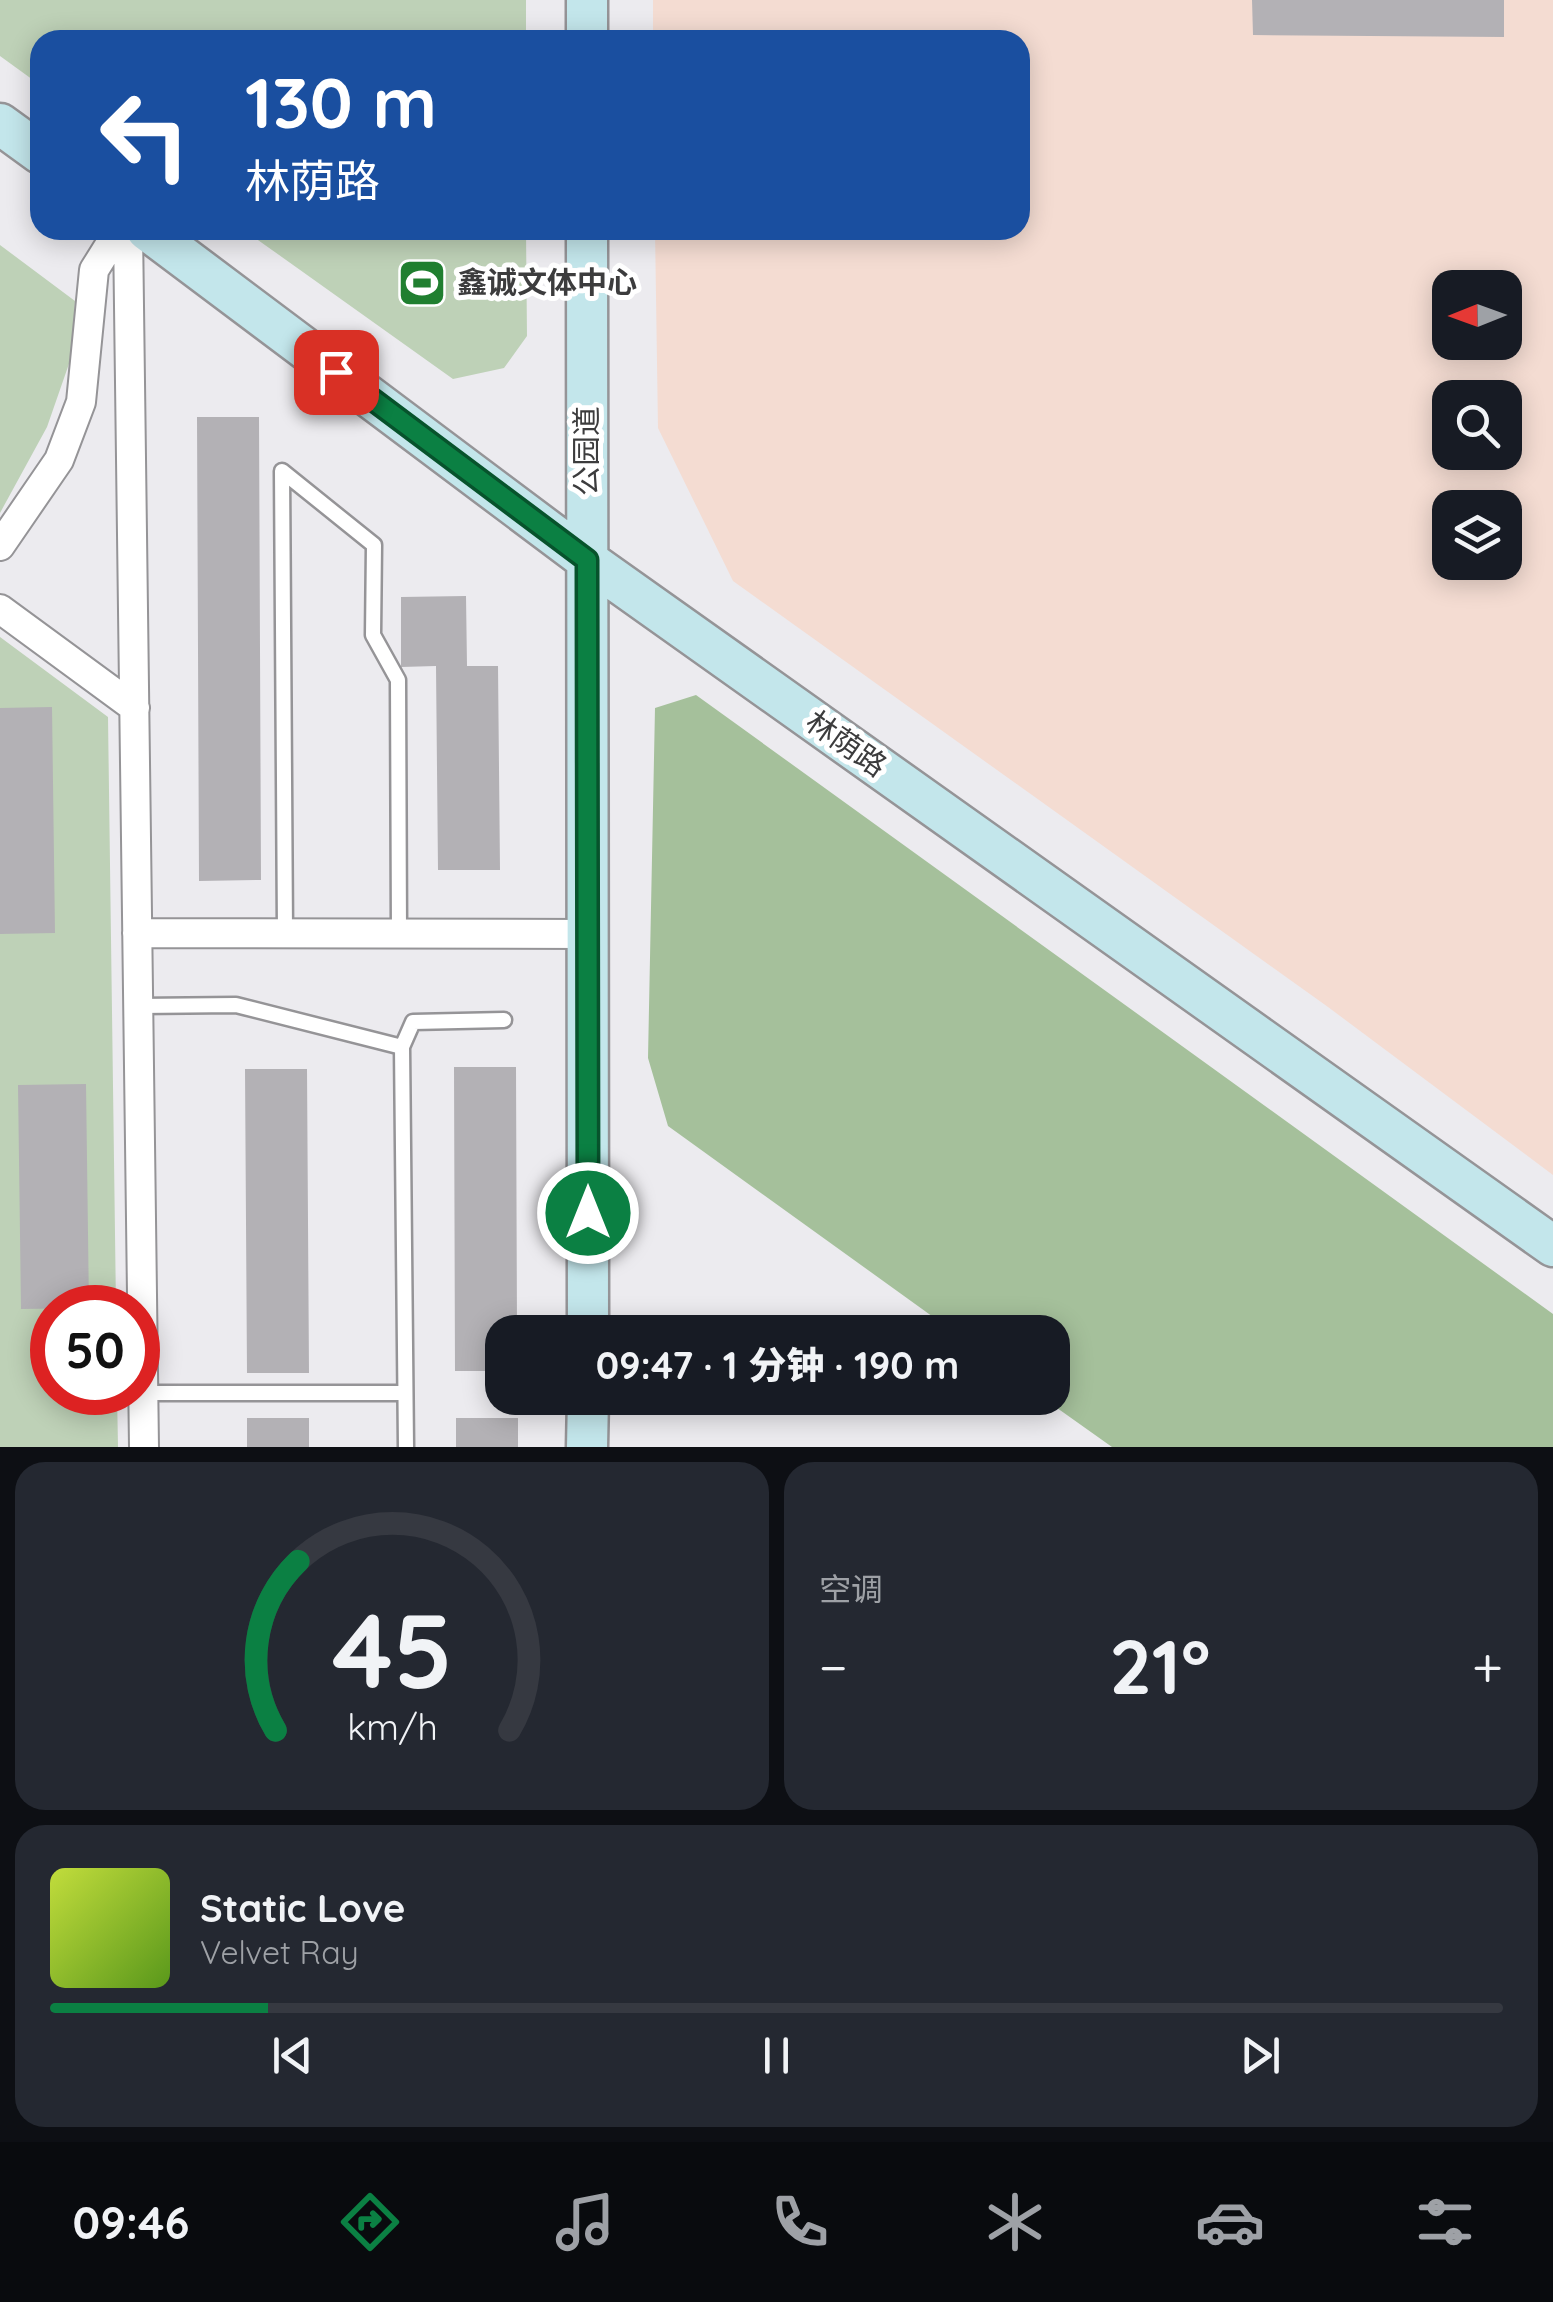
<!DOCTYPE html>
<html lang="zh">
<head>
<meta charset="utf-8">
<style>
	body { margin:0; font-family:Quicksand,"Noto Sans SC",sans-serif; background:#242831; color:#f1f3f6; height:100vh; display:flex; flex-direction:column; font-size:38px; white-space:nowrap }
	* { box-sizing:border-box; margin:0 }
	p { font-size:32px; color:#9ea1a6 }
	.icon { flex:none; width:55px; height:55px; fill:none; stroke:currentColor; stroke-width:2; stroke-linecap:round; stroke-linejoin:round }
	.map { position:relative; height:1447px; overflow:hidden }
	.panel { display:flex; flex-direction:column; gap:15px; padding:15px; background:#0d0f14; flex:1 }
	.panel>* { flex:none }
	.hud { position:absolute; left:30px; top:30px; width:1000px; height:210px; border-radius:30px; box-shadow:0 5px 25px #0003; background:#1a4fa0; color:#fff; overflow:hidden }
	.needle { width:65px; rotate:269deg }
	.buttons { position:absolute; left:1432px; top:270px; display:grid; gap:20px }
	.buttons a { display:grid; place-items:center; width:90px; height:90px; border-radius:20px; background:#171b24; box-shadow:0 5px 25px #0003; font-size:50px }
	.speed { position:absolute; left:30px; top:1285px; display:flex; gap:20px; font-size:50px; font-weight:700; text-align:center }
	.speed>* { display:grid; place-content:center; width:130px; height:130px; border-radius:50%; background:#171b24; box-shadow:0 5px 25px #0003; line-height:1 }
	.speed .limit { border:15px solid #d22; background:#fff; color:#111 }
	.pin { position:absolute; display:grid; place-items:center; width:85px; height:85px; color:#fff; margin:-42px; border-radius:20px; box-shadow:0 5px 15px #0006 }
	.me { position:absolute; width:110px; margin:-55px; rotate:0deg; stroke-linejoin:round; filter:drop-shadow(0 0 8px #0008) }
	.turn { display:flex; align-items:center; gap:35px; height:210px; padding:0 50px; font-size:45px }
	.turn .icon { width:130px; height:130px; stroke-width:2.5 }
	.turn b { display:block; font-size:70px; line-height:85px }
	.big { font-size:75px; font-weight:800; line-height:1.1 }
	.panel .card { flex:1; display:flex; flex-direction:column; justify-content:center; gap:15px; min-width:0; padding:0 35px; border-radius:30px; background:#242831 }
	.panel .dial { align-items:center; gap:0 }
	.dial svg { height:260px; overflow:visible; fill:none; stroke:#363941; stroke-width:7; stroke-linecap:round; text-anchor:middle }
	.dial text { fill:#f1f3f6; stroke:none }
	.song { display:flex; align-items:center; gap:30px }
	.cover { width:120px; height:120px; border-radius:15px; background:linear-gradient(135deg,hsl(70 70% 55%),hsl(90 70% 35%)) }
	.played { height:10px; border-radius:5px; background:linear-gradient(90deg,#0b8043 15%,#363941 15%) }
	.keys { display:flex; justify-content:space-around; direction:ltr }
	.heat { display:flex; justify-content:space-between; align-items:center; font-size:55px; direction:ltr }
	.panel .tiles { flex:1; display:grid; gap:15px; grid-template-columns:1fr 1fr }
	.card:last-child { grid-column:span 2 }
	.trip { position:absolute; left:485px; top:1315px; width:585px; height:100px; border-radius:30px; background:#171b24; box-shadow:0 5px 25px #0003; font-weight:800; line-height:100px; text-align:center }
	.dock { display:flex; height:160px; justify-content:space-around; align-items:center; background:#090b0e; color:#9ea1a6 }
	.dock .icon { width:70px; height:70px }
	.dock .on { color:#0b8043 }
	.dock b { font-size:45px; color:#f1f3f6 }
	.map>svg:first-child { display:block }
	.industrial { fill:#f4dcd2; fill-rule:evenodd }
	.green { fill:#bed1b7 }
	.forest { fill:#a5c09b }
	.building { fill:#b3b1b5 }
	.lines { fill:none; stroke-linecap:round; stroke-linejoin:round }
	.service-casing { stroke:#959497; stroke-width:19 }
	.minor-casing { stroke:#959497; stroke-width:32 }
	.secondary-casing { stroke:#959497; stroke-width:45 }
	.service { stroke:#fff; stroke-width:14 }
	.minor { stroke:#fff; stroke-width:28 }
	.secondary { stroke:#c3e6eb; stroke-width:40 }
	.route-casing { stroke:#07532c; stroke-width:25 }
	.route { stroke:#0b8043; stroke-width:18 }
	.labels { text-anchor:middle; stroke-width:10; stroke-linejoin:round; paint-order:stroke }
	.poi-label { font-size:30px; font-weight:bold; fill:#3c3c3d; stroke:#fff; text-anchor:start }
	.street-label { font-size:30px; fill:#3c3c3d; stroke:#fff }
</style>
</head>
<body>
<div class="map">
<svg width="1553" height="1447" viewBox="0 0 1553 1447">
	<rect width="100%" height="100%" fill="#ecebef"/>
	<path class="industrial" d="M 653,0 L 1553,0 L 1553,1175 L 1328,1007 L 733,581 L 658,428 L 655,230 L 1020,230 L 1020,40 L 653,40 ZM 1450,288 L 1505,288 L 1505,342 L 1450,342 ZM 1450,398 L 1505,398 L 1505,452 L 1450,452 ZM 1450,508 L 1505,508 L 1505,562 L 1450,562 Z"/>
	<path class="green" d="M 0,0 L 526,0 L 526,40 L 40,40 L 40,85 L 0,56 Z
		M 244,230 L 526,230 L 527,336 L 504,368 L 453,379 Z
		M 0,245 L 75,301 L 71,358 L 47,427 L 0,513 Z
		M 0,637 L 108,717 L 116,1307 L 52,1308 L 52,1392 L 117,1393 L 118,1447 L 0,1447 Z"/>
	<path class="forest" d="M 696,695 L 1553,1314 L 1553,1447 L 1112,1447 L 1043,1398 L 1052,1398 L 1052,1332 L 954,1332 L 668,1126 L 648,1058 L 655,708 Z"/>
	<path class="building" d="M 1252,0 L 1504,0 L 1504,37 L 1253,35 Z
		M 197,417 L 259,417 L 261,880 L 199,881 Z
		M 466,596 L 467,666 L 498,666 L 500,870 L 438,870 L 436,666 L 401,667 L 401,597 Z
		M 52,707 L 55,933 L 0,934 L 0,708 Z
		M 454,1067 L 516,1067 L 517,1332 L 502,1332 L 502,1371 L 455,1371 Z
		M 245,1069 L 307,1069 L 309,1373 L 247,1373 Z
		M 86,1084 L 89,1308 L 21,1309 L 18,1085 Z
		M 247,1418 L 309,1418 L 309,1447 L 247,1447 Z
		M 456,1418 L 518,1418 L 518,1447 L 456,1447 Z"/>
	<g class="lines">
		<g class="service-casing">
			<path id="service" d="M 285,932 L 282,471 L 374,545 L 373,635 L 398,680 L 399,934
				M 139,1006 L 236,1005 L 402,1047
				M 143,1393 L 405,1393
				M 406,1447 L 402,1047 L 413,1022 L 504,1020"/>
		</g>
		<g class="minor-casing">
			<path id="minor" d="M 128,230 L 144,1447
				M 0,546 L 59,460 L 81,402 L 94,270 L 119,230
				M 0,609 L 135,708
				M 137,933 L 589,934"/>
		</g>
		<g class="secondary-casing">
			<path id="secondary" d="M 587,0 L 587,40
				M 0,124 L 40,153
				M 147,230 L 587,560 L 1553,1246
				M 587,230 L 588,1332
				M 587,1447 L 588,1398"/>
		</g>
		<use href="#service" class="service"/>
		<use href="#minor" class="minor"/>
		<use href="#secondary" class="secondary"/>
	</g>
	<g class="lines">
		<g class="route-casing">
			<path id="route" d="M 336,372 L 587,560 L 588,1213"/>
		</g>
		<use href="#route" class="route"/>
	</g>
	<defs>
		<g id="stadium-square" transform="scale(2.5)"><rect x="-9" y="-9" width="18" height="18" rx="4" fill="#207f30" stroke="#fff"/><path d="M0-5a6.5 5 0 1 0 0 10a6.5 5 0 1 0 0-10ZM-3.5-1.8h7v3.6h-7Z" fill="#fff"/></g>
	</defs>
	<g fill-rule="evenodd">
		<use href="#stadium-square" x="422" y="283"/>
	</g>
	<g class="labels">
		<g class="poi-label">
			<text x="457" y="293">鑫诚文体中心</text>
		</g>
		<g class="street-label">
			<text transform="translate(587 451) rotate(-90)" y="10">公园道</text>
			<text transform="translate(846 744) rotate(35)" y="10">林荫路</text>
		</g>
	</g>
</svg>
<div class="buttons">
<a><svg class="needle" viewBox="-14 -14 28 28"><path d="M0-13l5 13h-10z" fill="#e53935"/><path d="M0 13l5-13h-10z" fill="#9ea1a6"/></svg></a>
<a><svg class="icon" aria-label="search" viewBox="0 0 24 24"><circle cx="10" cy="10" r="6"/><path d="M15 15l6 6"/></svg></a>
<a><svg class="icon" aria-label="layers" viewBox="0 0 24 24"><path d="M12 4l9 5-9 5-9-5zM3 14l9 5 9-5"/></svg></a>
</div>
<div class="speed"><div class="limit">50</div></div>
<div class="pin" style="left:336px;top:372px;background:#d93025"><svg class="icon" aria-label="arrive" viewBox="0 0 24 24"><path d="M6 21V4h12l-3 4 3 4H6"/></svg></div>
<svg class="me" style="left:588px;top:1213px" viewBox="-20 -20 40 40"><circle r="17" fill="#0b8043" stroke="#fff" stroke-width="3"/><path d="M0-11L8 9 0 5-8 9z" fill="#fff"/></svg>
<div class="trip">09:47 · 1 分钟 · 190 m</div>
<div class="hud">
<div class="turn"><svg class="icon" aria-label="left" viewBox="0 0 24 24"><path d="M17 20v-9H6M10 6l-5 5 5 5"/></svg><div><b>130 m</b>林荫路</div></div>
</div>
</div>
<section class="panel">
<div class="tiles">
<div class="card dial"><svg viewBox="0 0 100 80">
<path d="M14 69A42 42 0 1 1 86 69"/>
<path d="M14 69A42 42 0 0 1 21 17" stroke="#0b8043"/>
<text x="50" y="56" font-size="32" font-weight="700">45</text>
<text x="50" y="72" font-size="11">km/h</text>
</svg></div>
<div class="card"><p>空调</p>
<div class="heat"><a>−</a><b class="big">21°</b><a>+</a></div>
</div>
<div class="card">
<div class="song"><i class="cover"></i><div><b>Static Love</b><p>Velvet Ray</p></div></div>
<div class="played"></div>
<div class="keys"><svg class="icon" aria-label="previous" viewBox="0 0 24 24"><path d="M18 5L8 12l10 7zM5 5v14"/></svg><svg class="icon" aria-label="pause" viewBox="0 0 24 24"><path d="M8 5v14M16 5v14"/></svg><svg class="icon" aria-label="next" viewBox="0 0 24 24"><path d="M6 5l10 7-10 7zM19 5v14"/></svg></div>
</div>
</div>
</section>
<nav class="dock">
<b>09:46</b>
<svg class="icon on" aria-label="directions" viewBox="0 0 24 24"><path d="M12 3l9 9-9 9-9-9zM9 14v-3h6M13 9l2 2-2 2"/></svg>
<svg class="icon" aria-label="music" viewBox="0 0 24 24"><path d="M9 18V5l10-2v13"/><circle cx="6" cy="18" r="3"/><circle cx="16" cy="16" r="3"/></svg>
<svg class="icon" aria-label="phone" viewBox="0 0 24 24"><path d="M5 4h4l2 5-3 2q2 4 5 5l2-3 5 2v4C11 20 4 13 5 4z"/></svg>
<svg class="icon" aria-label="climate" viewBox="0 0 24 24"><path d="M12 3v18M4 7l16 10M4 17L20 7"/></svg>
<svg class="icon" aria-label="car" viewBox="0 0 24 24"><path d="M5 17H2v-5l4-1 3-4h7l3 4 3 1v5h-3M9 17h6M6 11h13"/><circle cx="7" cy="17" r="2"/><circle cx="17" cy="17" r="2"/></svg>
<svg class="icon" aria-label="filters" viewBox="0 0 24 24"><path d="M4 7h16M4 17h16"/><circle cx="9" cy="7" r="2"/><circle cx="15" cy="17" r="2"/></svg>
</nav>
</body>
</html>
